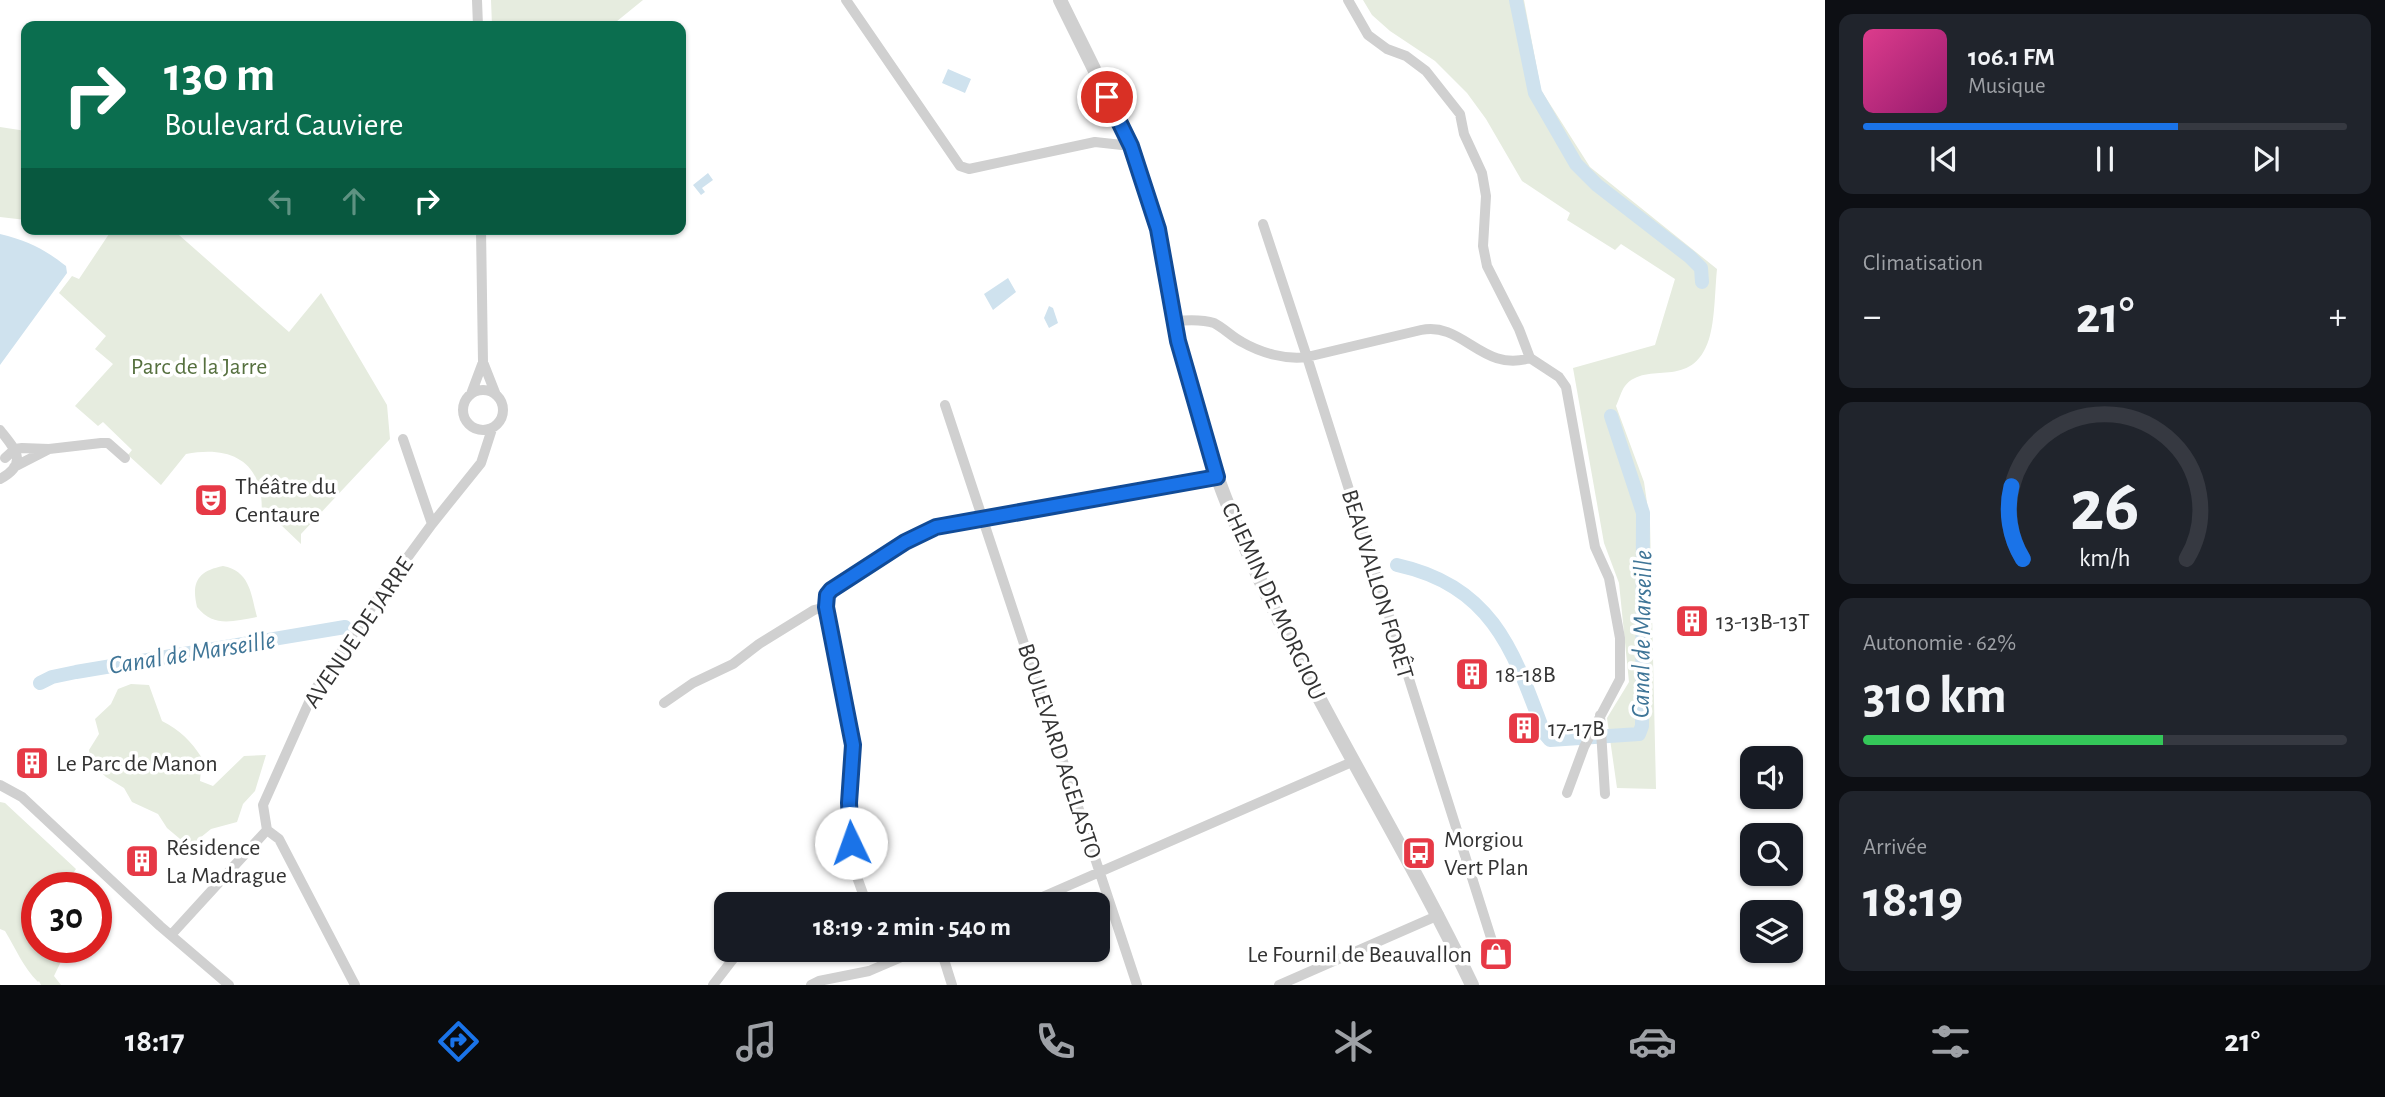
<!DOCTYPE html>
<html lang="fr">
<head>
<meta charset="utf-8">
<style>
	body { margin:0; font-family:"Alegreya Sans",sans-serif; background:#20242c; color:#f1f3f6; height:100vh; display:flex; flex-direction:column; font-size:26px; white-space:nowrap }
	* { box-sizing:border-box; margin:0 }
	p { font-size:23px; color:#9ea1a6 }
	.icon { flex:none; width:38px; height:38px; fill:none; stroke:currentColor; stroke-width:2; stroke-linecap:round; stroke-linejoin:round }
	.map { position:relative; flex:1; overflow:hidden }
	.sheet { display:flex; flex-direction:column; gap:14px; padding:14px; background:#0d0f14; width:560px }
	.sheet>* { flex:none }
	.hud { position:absolute; left:21px; top:21px; width:665px; height:214px; border-radius:14px; box-shadow:0 2px 5px #0004; background:#0b6e4f; color:#fff; overflow:hidden }
	.fabs { position:absolute; left:1740px; top:746px; display:grid; gap:14px }
	.fabs a { display:grid; place-items:center; width:63px; height:63px; border-radius:14px; background:#171b24; box-shadow:0 2px 5px #0004; font-size:35px }
	.speed { position:absolute; left:21px; top:872px; display:flex; gap:14px; font-size:35px; font-weight:700; text-align:center }
	.speed>* { display:grid; place-content:center; width:91px; height:91px; border-radius:50%; background:#171b24; box-shadow:0 2px 5px #0004; line-height:1 }
	.speed .limit { border:10px solid #d22; background:#fff; color:#111 }
	.pin { position:absolute; display:grid; place-items:center; width:60px; height:60px; color:#fff; margin:-30px; border:4px solid #fff; border-radius:50%; box-shadow:0 2px 7px #0007 }
	.me { position:absolute; width:77px; margin:-38px; rotate:357deg; stroke-linejoin:round; filter:drop-shadow(0 0 5px #0008) }
	.turn { display:flex; align-items:center; gap:24px; height:147px; padding:0 28px; font-size:32px }
	.turn .icon { width:91px; height:91px; stroke-width:2.5 }
	.turn b { display:block; font-size:49px; line-height:60px }
	.lanes { display:flex; align-items:center; height:66px; padding:0 28px; background:#0003; justify-content:center; gap:35px; direction:ltr }
	.lanes .off { opacity:.35 }
	.big { font-size:52px; font-weight:700; line-height:1.1 }
	.sheet .card { flex:1; display:flex; flex-direction:column; justify-content:center; gap:10px; min-width:0; padding:0 24px; border-radius:14px; background:#20242c }
	.sheet .dial { align-items:center; gap:0 }
	.dial svg { height:182px; overflow:visible; fill:none; stroke:#363941; stroke-width:7; stroke-linecap:round; text-anchor:middle }
	.dial text { fill:#f1f3f6; stroke:none }
	.song { display:flex; align-items:center; gap:21px }
	.cover { width:84px; height:84px; border-radius:10px; background:linear-gradient(135deg,hsl(330 70% 55%),hsl(320 70% 35%)) }
	.played { height:7px; border-radius:4px; background:linear-gradient(90deg,#1a73e8 65%,#363941 65%) }
	.keys { display:flex; justify-content:space-around; direction:ltr }
	.heat { display:flex; justify-content:space-between; align-items:center; font-size:38px; direction:ltr }
	.charge { height:10px; border-radius:5px; background:linear-gradient(90deg,#34c759 62%,#363941 0) }
	.trip { position:absolute; left:714px; top:892px; width:396px; height:70px; border-radius:14px; background:#171b24; box-shadow:0 2px 5px #0004; font-weight:700; line-height:70px; text-align:center }
	.tabs { display:flex; height:112px; justify-content:space-around; align-items:center; background:#090b0e; color:#9ea1a6 }
	.tabs .icon { width:49px; height:49px }
	.tabs .on { color:#1a73e8 }
	.tabs b { font-size:32px; color:#f1f3f6 }
	main { display:flex; flex:1; min-height:0 }
	.map>svg:first-child { display:block }
	.green { fill:#e6ecdf }
	.water { fill:#cfe2ee }
	.lines { fill:none; stroke-linecap:round; stroke-linejoin:round }
	.canal { stroke:#cfe2ee; stroke-width:14 }
	.minor { stroke:#d0d0d0; stroke-width:10 }
	.tertiary { stroke:#d0d0d0; stroke-width:14 }
	.route-casing { stroke:#114b97; stroke-width:18 }
	.route { stroke:#1a73e8; stroke-width:12 }
	.labels { text-anchor:middle; stroke-width:7; stroke-linejoin:round; paint-order:stroke }
	.park-label { font-size:24px; fill:#56703f; stroke:#fff }
	.poi-label { font-size:24px; fill:#333; stroke:#fff; text-anchor:start }
	.street-label { font-size:24px; fill:#333; stroke:#fff }
	.water-label { font-size:26px; font-style:italic; fill:#3f7597; stroke:#fff }
</style>
</head>
<body>
<main>
<div class="map">
<svg width="1825" height="985" viewBox="0 0 1825 985">
	<rect width="100%" height="100%" fill="#fff"/>
	<path class="green" d="M 491,0 L 643,0 L 611,26 L 492,26 Z
		M 1363,0 L 1524,0 L 1541,90 L 1590,167 L 1717,269 C 1715,288 1715,321 1709,339 C 1692,392 1647,359 1625,386 C 1621,391 1619,400 1616,406 L 1644,482 L 1650,523 L 1656,789 L 1617,788 L 1607,718 L 1629,682 L 1619,583 L 1604,543 L 1573,368 L 1655,345 L 1675,279 L 1621,244 L 1615,250 L 1567,220 L 1570,213 L 1522,181 L 1486,119 L 1467,93 L 1435,61 L 1390,31 L 1372,15 Z
		M 0,127 L 26,131 L 26,220 L 0,217 Z
		M 109,229 L 184,229 L 179,235 L 289,332 L 321,293 L 387,405 L 390,439 L 301,534 L 301,544 L 280,524 L 261,520 C 267,467 237,444 186,454 L 161,485 L 128,455 L 132,450 L 103,422 L 98,426 L 75,406 L 113,364 L 95,349 L 106,336 L 59,293 L 72,276 L 79,279 L 111,231 Z
		M 223,566 C 250,571 251,594 257,617 C 233,621 214,628 197,607 C 191,582 198,571 223,566 Z
		M 131,684 L 149,685 L 162,721 C 180,730 191,741 202,758 L 200,781 L 213,786 L 244,756 L 266,755 L 255,791 L 243,804 L 237,822 L 211,829 L 195,842 L 186,844 L 167,828 L 158,814 L 132,802 L 124,788 L 106,777 L 91,763 L 89,750 L 99,734 L 95,719 L 111,704 L 118,689 Z
		M 0,802 L 5,803 L 76,869 L 68,881 L 69,887 L 37,887 L 37,947 L 68,947 L 54,976 L 61,985 L 41,985 L 39,981 L 38,982 C 23,967 16,949 5,931 L 0,929 Z"/>
	<path class="water" d="M 948,69 L 971,79 L 965,93 L 942,83 Z
		M 708,173 L 713,180 L 702,188 L 705,192 L 701,195 L 693,185 Z
		M 0,234 C 28,241 43,248 66,266 L 67,273 L 0,365 Z
		M 1008,278 L 1016,292 L 993,310 L 984,294 Z
		M 1049,306 L 1053,308 L 1058,323 L 1049,328 L 1044,318 Z"/>
	<g class="lines">
		<path class="canal" d="M 1516,0 L 1535,93 L 1576,164 L 1597,185 L 1690,257 L 1701,268 L 1702,282
			M 1397,565 C 1493,586 1514,652 1544,733 L 1550,740 L 1639,734 L 1642,726 L 1643,513 L 1611,416
			M 40,683 L 52,677 L 76,672 L 345,627"/>
		<path class="minor" d="M 477,0 L 478,26
			M 846,0 L 960,166 L 969,169 L 1095,142 L 1131,146
			M 1348,0 L 1368,35 L 1387,49 L 1406,56 L 1426,71 L 1460,114 L 1464,134 L 1482,173 L 1486,196 L 1483,246 L 1487,266 L 1519,329 L 1530,358 L 1559,377 L 1566,387 L 1595,547 L 1609,578 L 1620,638 L 1620,679 L 1584,747 L 1567,793
			M 1263,224 L 1307,357 L 1493,944
			M 1175,321 C 1187,320 1202,319 1214,323 C 1224,328 1232,337 1242,342 C 1261,353 1286,360 1307,357 L 1421,330 C 1463,321 1482,373 1530,358
			M 483,362 L 496,395
			M463 410a20 20 0 1 1 40 0a20 20 0 1 1-40 0Z
			M 471,394 L 483,362 L 481,229
			M 945,405 L 1137,985
			M 0,430 C 14,448 30,463 0,479
			M 403,439 L 432,524
			M 5,458 L 15,449 L 22,448 L 49,449 L 101,443 L 108,443 L 125,458
			M 14,467 L 49,449
			M 664,703 L 693,683 L 733,664 L 759,644 L 814,610 L 826,607
			M 1600,715 L 1605,794
			M 0,785 L 22,797 L 160,926 L 229,985
			M 267,830 L 263,805 L 314,691 L 380,595 L 432,524 L 481,463 L 492,429
			M 267,830 L 279,839 L 355,985
			M 850,905 L 865,900
			M 867,905 L 852,863 L 849,803 L 853,745 L 826,607 L 827,595 L 831,590 L 905,542 L 936,527 L 1217,477
			M 1024,905 L 1352,762
			M 171,935 L 267,830
			M 941,950 L 952,985
			M 713,985 L 740,950
			M 811,985 L 819,981 L 869,971 L 918,950
			M 1279,985 L 1439,915"/>
		<path class="tertiary" d="M 1060,0 C 1096,74 1136,147 1158,227 C 1167,264 1170,302 1178,339 C 1183,362 1190,384 1197,407 C 1203,431 1209,456 1218,479 C 1283,657 1391,815 1472,985"/>
	</g>
	<g class="lines">
		<g class="route-casing">
			<path id="route" d="M 851,843 L 849,803 L 853,745 L 826,607 L 827,595 L 831,590 L 905,542 L 936,527 L 1217,477 L 1178,341 L 1158,229 L 1131,146 L 1107,97"/>
		</g>
		<use href="#route" class="route"/>
	</g>
	<defs>
		<g id="theatre-square" transform="scale(1.75)"><rect x="-9" y="-9" width="18" height="18" rx="4" fill="#e63946" stroke="#fff"/><path d="M-5-5.5Q0-4 5-5.5V0Q5 5 0 6Q-5 5-5 0ZM-3.3-2.5H-1v1.5H-3.3ZM1-2.5H3.3v1.5H1ZM-2.8 1Q0 5.5 2.8 1Z" fill="#fff"/></g>
		<g id="building-square" transform="scale(1.75)"><rect x="-9" y="-9" width="18" height="18" rx="4" fill="#e63946" stroke="#fff"/><path d="M-4-6H4V6H1V3H-1V6H-4ZM-2.5-4.3h1.7v1.8h-1.7ZM.8-4.3h1.7v1.8H.8ZM-2.5-1h1.7V.8h-1.7ZM.8-1h1.7V.8H.8Z" fill="#fff"/></g>
		<g id="bus-square" transform="scale(1.75)"><rect x="-9" y="-9" width="18" height="18" rx="4" fill="#e63946" stroke="#fff"/><path d="M-5-6H5V4H4V6H2V4H-2V6H-4V4H-5ZM-3.5-4V0h7V-4ZM-3.5 1.2v1.5H-2V1.2ZM2 1.2v1.5H3.5V1.2Z" fill="#fff"/></g>
		<g id="shop-square" transform="scale(1.75)"><rect x="-9" y="-9" width="18" height="18" rx="4" fill="#e63946" stroke="#fff"/><path d="M-5-2.5h2.3a2.7 3.5 0 0 1 5.4 0H5L5.5 6h-11ZM-1.5-2.5h3a1.5 2.3 0 0 0-3 0Z" fill="#fff"/></g>
	</defs>
	<g fill-rule="evenodd">
		<use href="#theatre-square" x="211" y="500"/>
		<use href="#building-square" x="1692" y="621"/>
		<use href="#building-square" x="1472" y="674"/>
		<use href="#building-square" x="1524" y="728"/>
		<use href="#building-square" x="32" y="763"/>
		<use href="#bus-square" x="1419" y="853"/>
		<use href="#building-square" x="142" y="861"/>
		<use href="#shop-square" x="1496" y="954"/>
	</g>
	<g class="labels">
		<g class="park-label">
			<text x="199" y="374">Parc de la Jarre</text>
		</g>
		<g class="poi-label">
			<text x="235" y="494">Théâtre du<tspan x="235" dy="28">Centaure</tspan></text>
			<text x="1716" y="629">13-13B-13T</text>
			<text x="1496" y="682">18-18B</text>
			<text x="1548" y="736">17-17B</text>
			<text x="56" y="771">Le Parc de Manon</text>
			<text x="1444" y="847">Morgiou<tspan x="1444" dy="28">Vert Plan</tspan></text>
			<text x="166" y="855">Résidence<tspan x="166" dy="28">La Madrague</tspan></text>
			<text x="1472" y="962" text-anchor="end">Le Fournil de Beauvallon</text>
		</g>
		<g class="street-label">
			<text transform="translate(1378 584) rotate(73)" y="8">BEAUVALLON FORÊT</text>
			<text transform="translate(1274 601) rotate(65)" y="8">CHEMIN DE MORGIOU</text>
			<text transform="translate(358 632) rotate(-56)" y="8">AVENUE DE JARRE</text>
			<text transform="translate(1060 751) rotate(72)" y="8">BOULEVARD AGELASTO</text>
		</g>
		<g class="water-label">
			<text transform="translate(1641 634) rotate(-89)" y="9">Canal de Marseille</text>
			<text transform="translate(192 652) rotate(-9)" y="9">Canal de Marseille</text>
		</g>
	</g>
</svg>
<div class="fabs">
<a><svg class="icon" aria-label="sound" viewBox="0 0 24 24"><path d="M4 9h4l5-4v14l-5-4H4zM17 9q2 3 0 6"/></svg></a>
<a><svg class="icon" aria-label="search" viewBox="0 0 24 24"><circle cx="10" cy="10" r="6"/><path d="M15 15l6 6"/></svg></a>
<a><svg class="icon" aria-label="layers" viewBox="0 0 24 24"><path d="M12 4l9 5-9 5-9-5zM3 14l9 5 9-5"/></svg></a>
</div>
<div class="speed"><div class="limit">30</div></div>
<div class="pin" style="left:1107px;top:97px;background:#d93025"><svg class="icon" aria-label="arrive" viewBox="0 0 24 24"><path d="M6 21V4h12l-3 4 3 4H6"/></svg></div>
<svg class="me" style="left:851px;top:843px" viewBox="-20 -20 40 40"><circle r="19" fill="#fff"/><path d="M0-13L10 11 0 6-10 11z" fill="#1a73e8"/></svg>
<div class="trip">18:19 · 2 min · 540 m</div>
<div class="hud">
<div class="turn"><svg class="icon" aria-label="right" viewBox="0 0 24 24"><path d="M7 20v-9h11M14 6l5 5-5 5"/></svg><div><b>130 m</b>Boulevard Cauviere</div></div>
<div class="lanes"><svg class="icon off" aria-label="left" viewBox="0 0 24 24"><path d="M17 20v-9H6M10 6l-5 5 5 5"/></svg><svg class="icon off" aria-label="ahead" viewBox="0 0 24 24"><path d="M12 20V5M6 11l6-6 6 6"/></svg><svg class="icon" aria-label="right" viewBox="0 0 24 24"><path d="M7 20v-9h11M14 6l5 5-5 5"/></svg></div>
</div>
</div>
<section class="sheet">
<div class="card">
<div class="song"><i class="cover"></i><div><b>106.1 FM</b><p>Musique</p></div></div>
<div class="played"></div>
<div class="keys"><svg class="icon" aria-label="previous" viewBox="0 0 24 24"><path d="M18 5L8 12l10 7zM5 5v14"/></svg><svg class="icon" aria-label="pause" viewBox="0 0 24 24"><path d="M8 5v14M16 5v14"/></svg><svg class="icon" aria-label="next" viewBox="0 0 24 24"><path d="M6 5l10 7-10 7zM19 5v14"/></svg></div>
</div>
<div class="card"><p>Climatisation</p>
<div class="heat"><a>−</a><b class="big">21°</b><a>+</a></div>
</div>
<div class="card dial"><svg viewBox="0 0 100 80">
<path d="M14 69A42 42 0 1 1 86 69"/>
<path d="M14 69A42 42 0 0 1 9 37" stroke="#1a73e8"/>
<text x="50" y="56" font-size="32" font-weight="700">26</text>
<text x="50" y="72" font-size="11">km/h</text>
</svg></div>
<div class="card"><p>Autonomie · 62%</p><b class="big">310 km</b><div class="charge"></div></div>
<div class="card"><p>Arrivée</p><b class="big">18:19</b></div>
</section>
</main>
<nav class="tabs">
<b>18:17</b>
<svg class="icon on" aria-label="directions" viewBox="0 0 24 24"><path d="M12 3l9 9-9 9-9-9zM9 14v-3h6M13 9l2 2-2 2"/></svg>
<svg class="icon" aria-label="music" viewBox="0 0 24 24"><path d="M9 18V5l10-2v13"/><circle cx="6" cy="18" r="3"/><circle cx="16" cy="16" r="3"/></svg>
<svg class="icon" aria-label="phone" viewBox="0 0 24 24"><path d="M5 4h4l2 5-3 2q2 4 5 5l2-3 5 2v4C11 20 4 13 5 4z"/></svg>
<svg class="icon" aria-label="climate" viewBox="0 0 24 24"><path d="M12 3v18M4 7l16 10M4 17L20 7"/></svg>
<svg class="icon" aria-label="car" viewBox="0 0 24 24"><path d="M5 17H2v-5l4-1 3-4h7l3 4 3 1v5h-3M9 17h6M6 11h13"/><circle cx="7" cy="17" r="2"/><circle cx="17" cy="17" r="2"/></svg>
<svg class="icon" aria-label="filters" viewBox="0 0 24 24"><path d="M4 7h16M4 17h16"/><circle cx="9" cy="7" r="2"/><circle cx="15" cy="17" r="2"/></svg>
<b>21°</b>
</nav>
</body>
</html>
